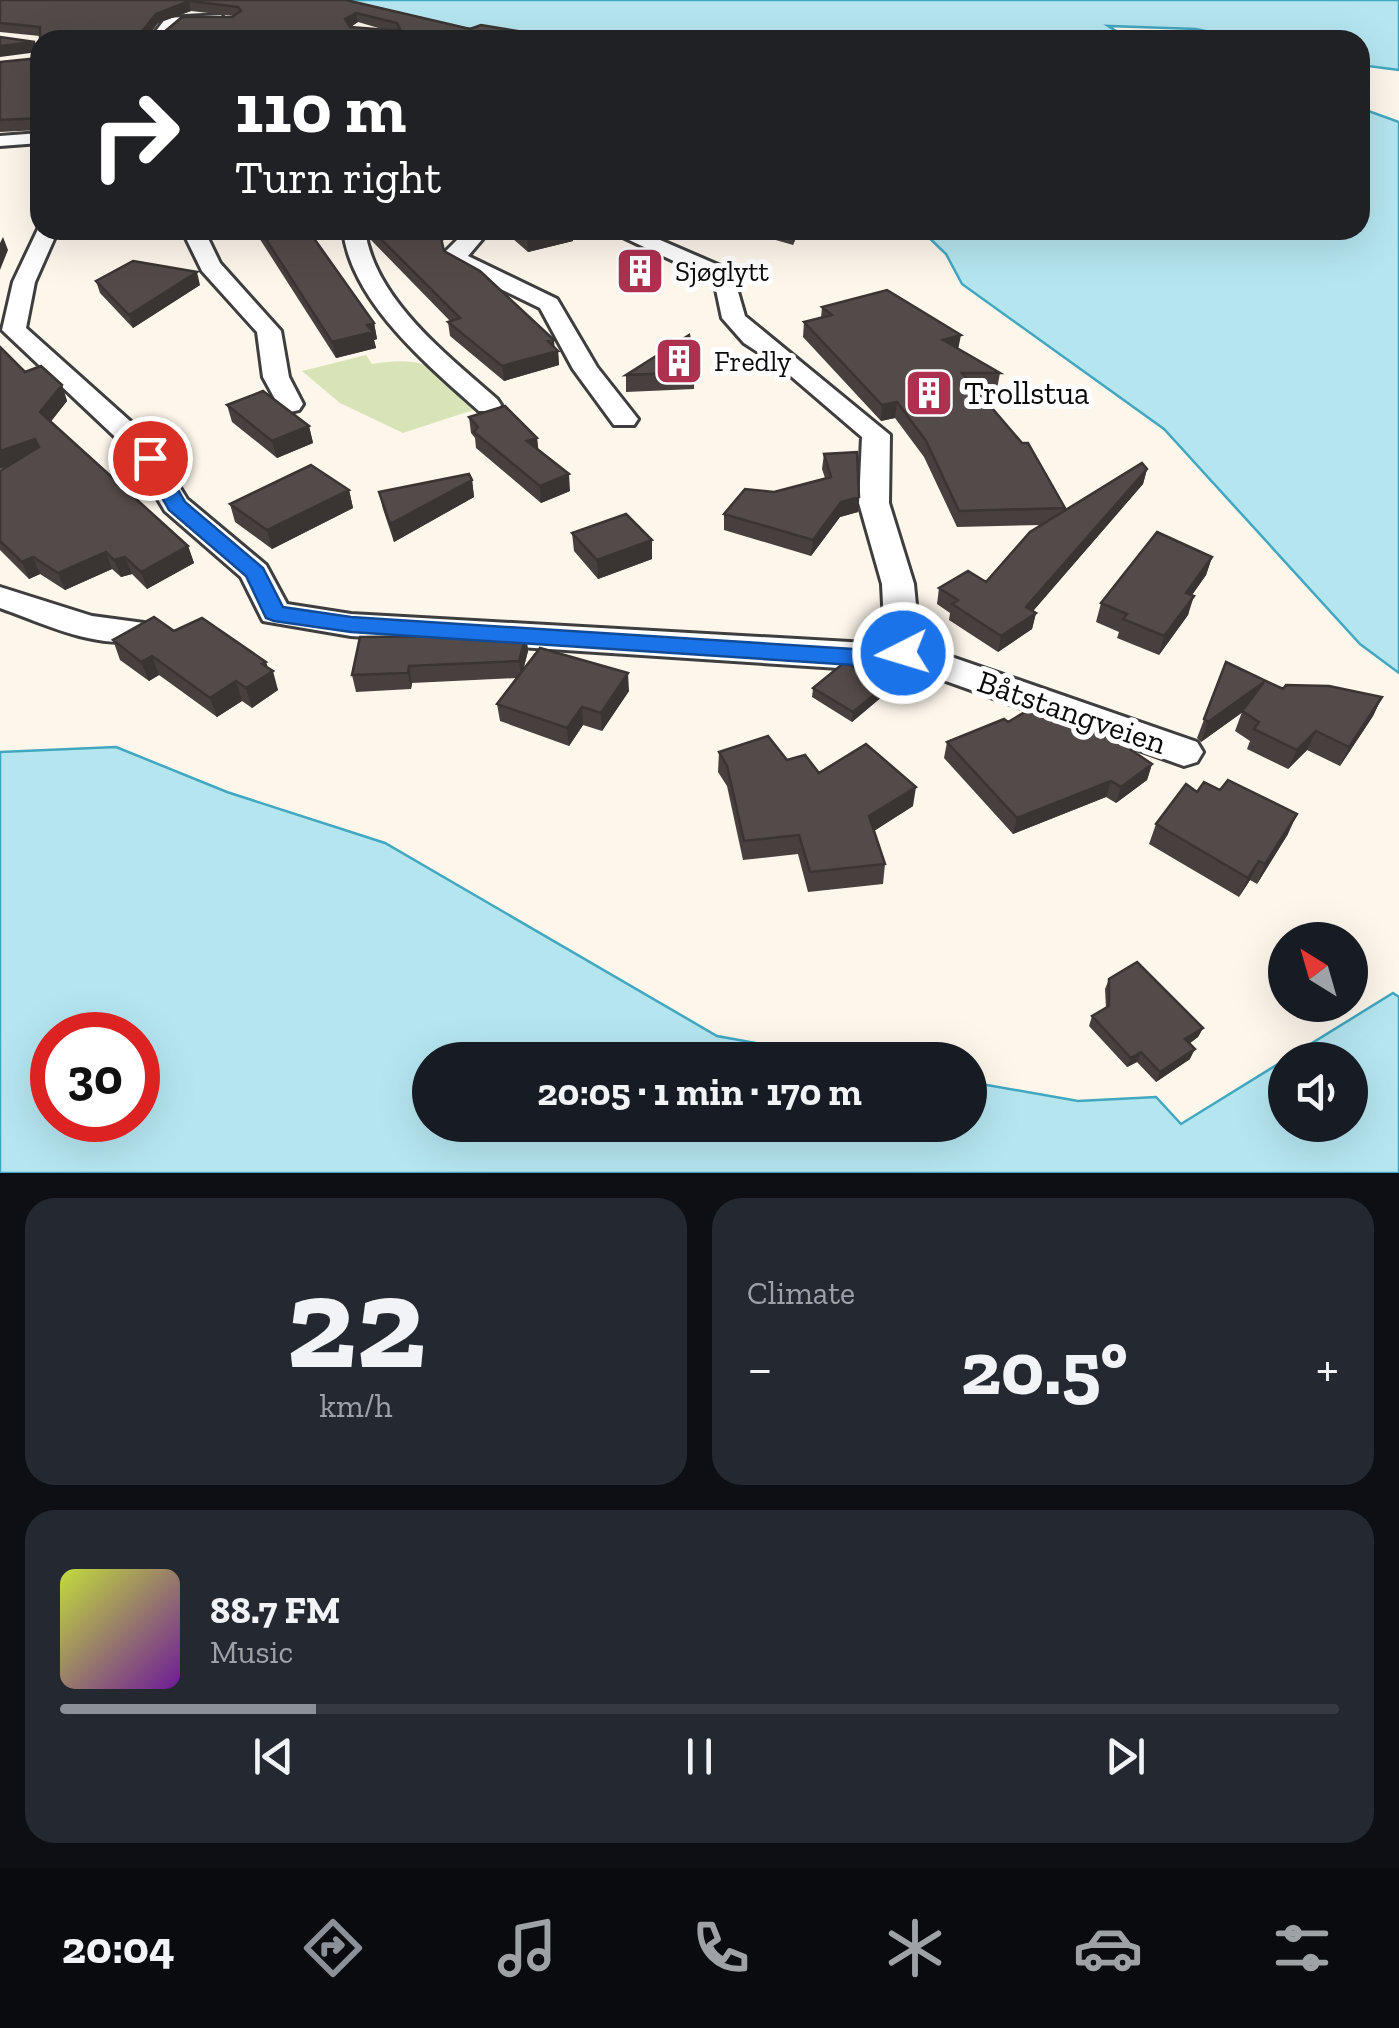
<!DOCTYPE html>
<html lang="en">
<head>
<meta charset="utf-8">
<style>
	body { margin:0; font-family:"Zilla Slab",serif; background:#242831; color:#f1f3f6; height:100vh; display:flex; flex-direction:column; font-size:38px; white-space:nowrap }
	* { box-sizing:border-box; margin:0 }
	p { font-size:32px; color:#9ea1a6 }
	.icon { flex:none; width:55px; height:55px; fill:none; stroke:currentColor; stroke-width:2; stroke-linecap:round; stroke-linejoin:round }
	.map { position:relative; height:1173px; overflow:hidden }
	.details { display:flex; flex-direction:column; gap:25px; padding:25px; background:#0d0f14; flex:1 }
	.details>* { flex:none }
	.guide { position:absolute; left:30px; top:30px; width:1340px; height:210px; border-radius:30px; box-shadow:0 10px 40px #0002; background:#202124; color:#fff; overflow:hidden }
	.needle { width:65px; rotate:323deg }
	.buttons { position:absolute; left:1268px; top:922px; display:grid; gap:20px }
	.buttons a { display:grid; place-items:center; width:100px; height:100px; border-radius:50%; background:#171b24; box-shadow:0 10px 40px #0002; font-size:50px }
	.speed { position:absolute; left:30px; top:1012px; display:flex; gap:20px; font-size:50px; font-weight:700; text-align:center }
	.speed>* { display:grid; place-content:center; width:130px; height:130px; border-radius:50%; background:#171b24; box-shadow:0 10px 40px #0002; line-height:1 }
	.speed .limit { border:15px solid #d22; background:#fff; color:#111 }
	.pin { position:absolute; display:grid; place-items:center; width:85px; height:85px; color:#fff; margin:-42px; border:5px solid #fff; border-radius:50%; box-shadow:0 2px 10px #0007 }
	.me { position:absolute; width:110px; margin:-55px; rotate:265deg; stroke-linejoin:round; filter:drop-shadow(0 0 8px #0008) }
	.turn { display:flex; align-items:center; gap:35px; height:210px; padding:0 40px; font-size:45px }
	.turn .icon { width:130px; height:130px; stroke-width:2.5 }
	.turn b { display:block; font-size:70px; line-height:85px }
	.big { font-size:75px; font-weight:700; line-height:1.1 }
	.details .tile { flex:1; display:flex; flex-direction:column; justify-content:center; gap:15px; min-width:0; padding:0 35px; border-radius:30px; background:#242831 }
	.details .dial { align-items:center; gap:0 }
	.dial b { font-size:130px; line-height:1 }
	.song { display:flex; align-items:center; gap:30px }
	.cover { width:120px; height:120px; border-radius:15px; background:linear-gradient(135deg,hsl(70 70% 55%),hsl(280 70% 35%)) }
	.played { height:10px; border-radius:5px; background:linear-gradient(90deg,#8c9099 20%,#363941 20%) }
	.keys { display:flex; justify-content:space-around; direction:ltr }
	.heat { display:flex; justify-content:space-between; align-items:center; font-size:55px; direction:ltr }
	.details .tiles { flex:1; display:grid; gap:25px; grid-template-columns:1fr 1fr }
	.tile:last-child { grid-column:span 2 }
	.trip { position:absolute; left:412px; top:1042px; width:575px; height:100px; border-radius:50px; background:#171b24; box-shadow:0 10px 40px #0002; font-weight:700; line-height:100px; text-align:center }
	.tabs { display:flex; height:160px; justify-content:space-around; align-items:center; background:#090b0e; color:#9ea1a6 }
	.tabs .icon { width:70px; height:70px }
	.tabs .selected { color:#8c9099 }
	.tabs b { font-size:45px; color:#f1f3f6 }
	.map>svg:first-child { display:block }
	.green { fill:#d8e4b8 }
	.water { fill:#b5e6f0; stroke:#42a7c0; stroke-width:2.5; fill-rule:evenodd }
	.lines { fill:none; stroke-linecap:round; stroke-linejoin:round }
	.street-casing { stroke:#3e3e3e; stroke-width:6 }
	.street { fill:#fff; fill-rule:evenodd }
	.wall { fill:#47403f; fill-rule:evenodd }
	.shaded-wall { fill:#3a3433 }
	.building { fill:#534b49; stroke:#3a3433; stroke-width:2.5; fill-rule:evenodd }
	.route { fill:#1a73e8; stroke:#114b97; stroke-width:2.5 }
	.labels { text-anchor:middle; stroke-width:10; stroke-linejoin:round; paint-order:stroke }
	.far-poi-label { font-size:28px; fill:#0b0b0b; stroke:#fff; text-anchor:start }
	.poi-label { font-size:32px; fill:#0b0b0b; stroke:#fff; text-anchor:start }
	.street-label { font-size:32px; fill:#0b0b0b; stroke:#fff }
</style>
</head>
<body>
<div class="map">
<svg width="1399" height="1173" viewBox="0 0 1399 1173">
	<rect width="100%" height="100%" fill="#fdf6eb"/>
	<path class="green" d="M 366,355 L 372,364 C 433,354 435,371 479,408 L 403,433 L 340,403 L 302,371 Z"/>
	<path class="water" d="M 336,0 L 1399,0 L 1399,70 L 1360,65 L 1360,40 L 1248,40 L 1196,29 L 1108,26 L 1131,40 L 539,40 L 494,29 L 456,28 Z
		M 1360,108 L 1399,122 L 1399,673 L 1360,644 L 1164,429 L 962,284 L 946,254 L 921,230 L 1360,230 Z
		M 116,747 L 227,792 L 385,843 L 717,1036 L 851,1060 L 430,1060 L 430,1125 L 970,1125 L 970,1082 L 1078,1101 L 1156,1097 L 1181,1124 L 1393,993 L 1399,997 L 1399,1173 L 0,1173 L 0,752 ZM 138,1035 L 138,1120 L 52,1120 L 52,1035 ZM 1285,1060 L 1350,1060 L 1350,1125 L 1285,1125 Z"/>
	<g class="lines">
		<g class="street-casing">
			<path id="street" d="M 221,15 L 226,22 L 175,25 L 164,40 L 149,40 L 166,18 Z
				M 40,133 L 40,143 L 0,146 L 0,136 Z
				M 40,225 L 40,230 L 58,230 L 35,282 L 26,328 L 149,438 L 187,499 L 266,565 L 287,604 L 351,614 L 885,644 L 882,584 L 859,503 L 862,437 L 778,365 L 744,343 L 722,318 L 714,280 L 608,230 L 637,230 L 732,271 L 745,316 L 890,435 L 889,503 L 914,584 L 920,646 L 1197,742 L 1203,752 L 1197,762 L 1184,766 L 901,665 L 869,670 L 351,636 L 263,621 L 241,577 L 165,511 L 128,449 L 2,330 L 13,282 Z
				M 182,230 L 204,230 L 220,263 L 281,331 L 289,377 L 303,404 L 299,410 L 290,412 L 281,410 L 263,377 L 257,332 L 202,271 Z
				M 343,230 L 365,230 C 374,299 448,356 497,399 L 501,405 L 497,411 L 479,411 C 428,365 351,302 343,230 Z
				M 467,230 L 490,230 L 468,256 L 557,299 L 597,367 L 638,419 L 634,425 L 614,425 L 573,369 L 540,308 L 449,264 L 446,251 Z
				M 0,587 L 92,616 L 144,623 L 149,631 L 144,639 C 98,651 43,623 0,608 Z"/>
		</g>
		<use href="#street" class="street"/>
	</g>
	<path class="wall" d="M 0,0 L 346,0 L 470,29 L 567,39 L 163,33 L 234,16 L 191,11 L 158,23 L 148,36 L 40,36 L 0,32 ZM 358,22 L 382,29 L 351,27 Z
		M 40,41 L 40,130 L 0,132 L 0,62 L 39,58 Z
		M 254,230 L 308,230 L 374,323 L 377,339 L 374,340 L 376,348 L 336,358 Z
		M 368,230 L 467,230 L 441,241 L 444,251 L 558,351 L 559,365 L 504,381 L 450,336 L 448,322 L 450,321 L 371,240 Z
		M 503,230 L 572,230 L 573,241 L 528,252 Z
		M 755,230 L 799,230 L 793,245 L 755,234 Z
		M 96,281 L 200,285 L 133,328 L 100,293 Z
		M 822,307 L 958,349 L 1000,373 L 997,389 L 975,388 L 1065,508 L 1064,512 L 1147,469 L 1143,484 L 1033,611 L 1036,613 L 1032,629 L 998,652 L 949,620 L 950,613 L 937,604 L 939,588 L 986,582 L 1042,525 L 957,527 L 924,457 L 895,418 L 881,421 L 803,337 L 804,322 L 821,318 Z
		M 25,372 L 62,385 L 67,401 L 50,422 L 188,546 L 194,563 L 147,589 L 132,574 L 121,577 L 112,569 L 65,590 L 40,574 L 29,579 L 0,550 L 0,471 L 8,467 Z
		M 694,372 L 694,389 L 626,392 L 626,375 Z
		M 227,405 L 309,426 L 313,443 L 277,458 L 232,422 Z
		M 469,417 L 537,438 L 538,450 L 570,491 L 541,503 L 476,448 L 475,438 L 471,433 Z
		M 824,454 L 859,497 L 858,512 L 840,517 L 811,556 L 724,530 L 724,514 L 774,492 L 825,478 L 822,469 Z
		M 472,480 L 474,497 L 394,542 L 383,509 L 379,492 Z
		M 349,490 L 353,508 L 272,549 L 235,522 L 230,504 Z
		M 572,533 L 652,559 L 598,579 L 574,551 Z
		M 1212,557 L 1206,575 L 1192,595 L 1188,615 L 1159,655 L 1117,638 L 1119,632 L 1096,622 L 1101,603 Z
		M 174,631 L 268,668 L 278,690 L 252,708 L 242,701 L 217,717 L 159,675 L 149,681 L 120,660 L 113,640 Z
		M 526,635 L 528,651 L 523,671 L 629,691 L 602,731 L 583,725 L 569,746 L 500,721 L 497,704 L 517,678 L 412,683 L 411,689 L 356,692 L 352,675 Z
		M 1226,662 L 1283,689 L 1382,697 L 1373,716 L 1340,766 L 1307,750 L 1288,769 L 1247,749 L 1250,741 L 1235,731 L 1242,712 L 1201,742 L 1197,738 Z
		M 813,688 L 884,695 L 852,722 L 812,697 Z
		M 1008,722 L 1152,764 L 1147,780 L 1116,803 L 1106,797 L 1013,834 L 944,758 L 947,742 Z
		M 719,752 L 787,760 L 913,806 L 874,831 L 885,864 L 883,884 L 808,892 L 798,854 L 743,860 L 727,786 L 718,772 Z
		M 1197,792 L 1288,834 L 1257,884 L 1250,880 L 1239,897 L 1149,844 L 1156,824 Z
		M 1109,979 L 1203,1028 L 1198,1037 L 1189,1044 L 1190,1059 L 1156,1082 L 1137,1062 L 1127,1067 L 1089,1026 L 1092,1016 L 1106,1008 L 1105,989 Z"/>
	<path class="shaded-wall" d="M 189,1 L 191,11 L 158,23 L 148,36 L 149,40 L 147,40 L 143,30 L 156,14 Z
		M 356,13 L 358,22 L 346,29 L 345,19 Z
		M 35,42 L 38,52 L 0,57 L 0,46 Z
		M 434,230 L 467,230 L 435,244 L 433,231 Z
		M 555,230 L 572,230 L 573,241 L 528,252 L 527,236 Z
		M 795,230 L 799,230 L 793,245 L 794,233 Z
		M 3,237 L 8,250 L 0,270 L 0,243 Z
		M 197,272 L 200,285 L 133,328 L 129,315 Z
		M 374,323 L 377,339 L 374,340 L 376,348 L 336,358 L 332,342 L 367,325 Z
		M 961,335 L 958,350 L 943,340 Z
		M 554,340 L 555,352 L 558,351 L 559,365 L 504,381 L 502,366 Z
		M 62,385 L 67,401 L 46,428 L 40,412 Z
		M 897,402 L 895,418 L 881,421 L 882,405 Z
		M 309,426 L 313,443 L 277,458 L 272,441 Z
		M 537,438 L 539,455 L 527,441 Z
		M 35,439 L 41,455 L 0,469 L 0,451 Z
		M 1147,469 L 1143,484 L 1027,618 L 1036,613 L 1032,629 L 998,652 L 1001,636 Z
		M 569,474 L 570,491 L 541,503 L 540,486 Z
		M 472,480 L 474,497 L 394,542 L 390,524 Z
		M 349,490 L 353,508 L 272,549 L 267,530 Z
		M 859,497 L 858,512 L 840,517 L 811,556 L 813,540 L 841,502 Z
		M 652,540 L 652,559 L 598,579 L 597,560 Z
		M 188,546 L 194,563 L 147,589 L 141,572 Z
		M 106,552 L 112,569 L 65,590 L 58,573 Z
		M 33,557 L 40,574 L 29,579 L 22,562 Z
		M 125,557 L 132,574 L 121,577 L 114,560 Z
		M 1212,557 L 1206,575 L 1180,612 L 1186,593 Z
		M 1194,596 L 1188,615 L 1159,655 L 1164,636 Z
		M 526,635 L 528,651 L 521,678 L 519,661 Z
		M 152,656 L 159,675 L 149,681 L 141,662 Z
		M 266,662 L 270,673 L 273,671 L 278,690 L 252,708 L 246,688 L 262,664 Z
		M 409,666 L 412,683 L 411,689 L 408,673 Z
		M 628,673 L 629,691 L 602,731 L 601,713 Z
		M 236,681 L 242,701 L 217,717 L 210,698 Z
		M 1264,682 L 1257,702 L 1201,742 L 1208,722 Z
		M 886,685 L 884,695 L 852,722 L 853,712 Z
		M 1382,697 L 1373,716 L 1340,766 L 1349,747 Z
		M 582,707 L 583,725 L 569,746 L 567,728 Z
		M 1316,731 L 1307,750 L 1288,769 L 1297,750 Z
		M 1152,764 L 1147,780 L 1116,803 L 1121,787 Z
		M 1111,781 L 1106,797 L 1013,834 L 1017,818 Z
		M 916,787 L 913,806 L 866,836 L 869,816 Z
		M 1297,814 L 1288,834 L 1257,884 L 1265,864 Z
		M 1259,861 L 1250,880 L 1239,897 L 1248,878 Z
		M 1203,1028 L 1198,1037 L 1181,1049 L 1185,1039 Z
		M 1195,1049 L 1190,1059 L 1156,1082 L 1160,1072 Z
		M 1141,1052 L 1137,1062 L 1127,1067 L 1131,1058 Z"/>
	<path class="building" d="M 0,0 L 346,0 L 470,29 L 481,25 L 567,39 L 153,40 L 151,34 L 163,33 L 182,17 L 232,17 L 241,11 L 238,7 L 189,1 L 156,14 L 143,30 L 148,34 L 147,40 L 40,40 L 40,27 L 0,23 ZM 356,13 L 397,23 L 401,31 L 350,27 L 345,19 Z
		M 0,37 L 35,42 L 0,46 Z
		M 40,41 L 40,118 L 0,120 L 0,62 L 39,58 Z
		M 260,230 L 308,230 L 374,323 L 367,325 L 373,332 L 332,342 Z
		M 372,230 L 434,230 L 433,231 L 441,238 L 444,251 L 480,271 L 554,340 L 548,341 L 558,351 L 502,366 L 448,322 L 460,318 Z
		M 519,230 L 555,230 L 527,236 Z
		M 133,261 L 197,272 L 129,315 L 96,281 Z
		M 887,290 L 961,335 L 943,340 L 1000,373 L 962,373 L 1022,443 L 1028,443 L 1065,508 L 959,511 L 926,441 L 897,402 L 882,405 L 804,322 L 832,315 L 822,307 Z
		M 689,335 L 694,372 L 626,375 Z
		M 0,347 L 25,372 L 41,366 L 62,385 L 40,412 L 188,546 L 141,572 L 125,557 L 114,560 L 106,552 L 58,573 L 33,557 L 22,562 L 0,541 L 0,471 L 39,447 L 35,439 L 0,451 Z
		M 263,391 L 309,426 L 272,441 L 227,405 Z
		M 505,406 L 537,438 L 527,441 L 569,474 L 540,486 L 474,432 L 478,427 L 469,417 Z
		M 857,452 L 859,497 L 841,502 L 813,540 L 724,514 L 745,489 L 774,492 L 831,477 L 824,454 Z
		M 1142,463 L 1147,469 L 1026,607 L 1036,613 L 1001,636 L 952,604 L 958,600 L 939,588 L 968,571 L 986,582 L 1030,532 Z
		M 311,465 L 349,490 L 267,530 L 230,504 Z
		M 469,474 L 472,480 L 390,524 L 379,492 Z
		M 626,514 L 652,540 L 597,560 L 572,533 Z
		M 1157,532 L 1212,557 L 1186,593 L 1194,596 L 1164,636 L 1123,619 L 1127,614 L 1101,603 Z
		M 154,617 L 174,631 L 202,618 L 266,662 L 262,664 L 273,671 L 246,688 L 236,681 L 210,698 L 152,656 L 141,662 L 113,640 Z
		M 526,635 L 519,661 L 409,666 L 408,673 L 352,675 L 360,637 Z
		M 540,648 L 628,673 L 601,713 L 582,707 L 567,728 L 497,704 Z
		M 845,662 L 886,685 L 853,712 L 813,688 Z
		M 1226,662 L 1283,689 L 1286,685 L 1329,686 L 1382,697 L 1349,747 L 1316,731 L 1297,750 L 1254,729 L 1259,722 L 1242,711 L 1264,682 L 1208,722 L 1204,719 Z
		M 1042,702 L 1069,717 L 1080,715 L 1152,764 L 1121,787 L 1111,781 L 1017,818 L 947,742 L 1004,719 L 1008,722 Z
		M 768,736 L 787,760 L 805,755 L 819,773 L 866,744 L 916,787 L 869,816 L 885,864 L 810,872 L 799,835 L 744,841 L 727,766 L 719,752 Z
		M 1228,780 L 1297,814 L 1265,864 L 1259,861 L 1248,878 L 1156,824 L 1186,784 L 1197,792 L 1204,782 L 1220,790 Z
		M 1137,962 L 1203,1028 L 1185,1039 L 1195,1049 L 1160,1072 L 1141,1052 L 1131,1058 L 1092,1016 L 1109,1006 L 1109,979 Z"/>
	<path class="route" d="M 150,452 L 157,454 L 185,502 L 263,568 L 283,607 L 351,617 L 869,650 L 903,645 L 915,653 L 911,659 L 869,666 L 351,632 L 274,621 L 266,618 L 246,576 L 169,510 L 140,458 Z"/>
	<defs>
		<g id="building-square" transform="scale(2.5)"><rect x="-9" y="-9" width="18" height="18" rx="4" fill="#ae3150" stroke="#fff"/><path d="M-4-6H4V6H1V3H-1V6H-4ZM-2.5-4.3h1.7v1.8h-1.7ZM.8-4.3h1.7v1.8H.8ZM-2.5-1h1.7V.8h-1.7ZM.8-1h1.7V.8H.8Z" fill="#fff"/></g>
	</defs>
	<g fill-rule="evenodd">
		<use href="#building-square" x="640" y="271"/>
		<use href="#building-square" x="679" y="361"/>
		<use href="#building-square" x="929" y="393"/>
	</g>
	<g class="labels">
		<g class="far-poi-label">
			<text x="675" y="281">Sjøglytt</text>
			<text x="714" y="371">Fredly</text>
		</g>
		<g class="poi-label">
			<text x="964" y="404">Trollstua</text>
		</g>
		<g class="street-label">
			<text transform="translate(1072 712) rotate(19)" y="11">Båtstangveien</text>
		</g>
	</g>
</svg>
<div class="buttons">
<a><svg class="needle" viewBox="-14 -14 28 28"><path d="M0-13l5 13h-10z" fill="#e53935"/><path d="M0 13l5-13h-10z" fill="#9ea1a6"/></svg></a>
<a><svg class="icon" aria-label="sound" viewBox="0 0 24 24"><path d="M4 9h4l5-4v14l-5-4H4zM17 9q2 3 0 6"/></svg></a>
</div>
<div class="speed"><div class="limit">30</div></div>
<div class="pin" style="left:150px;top:458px;background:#d93025"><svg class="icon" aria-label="arrive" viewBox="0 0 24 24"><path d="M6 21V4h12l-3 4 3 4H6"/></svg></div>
<svg class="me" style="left:903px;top:653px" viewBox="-20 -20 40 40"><circle r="17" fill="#1a73e8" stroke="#fff" stroke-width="3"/><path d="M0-11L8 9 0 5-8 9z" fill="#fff"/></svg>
<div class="trip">20:05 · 1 min · 170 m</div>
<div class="guide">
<div class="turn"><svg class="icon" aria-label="right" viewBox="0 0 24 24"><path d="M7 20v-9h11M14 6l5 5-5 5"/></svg><div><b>110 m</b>Turn right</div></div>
</div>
</div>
<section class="details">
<div class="tiles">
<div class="tile dial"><b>22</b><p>km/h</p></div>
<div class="tile"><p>Climate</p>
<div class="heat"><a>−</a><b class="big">20.5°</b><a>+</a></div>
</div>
<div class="tile">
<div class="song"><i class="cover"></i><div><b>88.7 FM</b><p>Music</p></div></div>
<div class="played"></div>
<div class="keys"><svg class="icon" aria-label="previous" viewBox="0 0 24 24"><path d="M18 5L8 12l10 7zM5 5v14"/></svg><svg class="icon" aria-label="pause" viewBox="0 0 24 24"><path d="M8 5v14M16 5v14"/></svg><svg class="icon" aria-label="next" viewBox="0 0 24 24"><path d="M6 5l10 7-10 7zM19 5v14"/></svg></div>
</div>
</div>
</section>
<nav class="tabs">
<b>20:04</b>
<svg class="icon selected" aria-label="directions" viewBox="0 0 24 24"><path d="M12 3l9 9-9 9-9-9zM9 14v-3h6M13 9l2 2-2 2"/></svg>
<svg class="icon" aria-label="music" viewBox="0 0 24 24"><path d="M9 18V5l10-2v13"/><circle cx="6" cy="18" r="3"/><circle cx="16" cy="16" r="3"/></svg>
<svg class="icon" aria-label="phone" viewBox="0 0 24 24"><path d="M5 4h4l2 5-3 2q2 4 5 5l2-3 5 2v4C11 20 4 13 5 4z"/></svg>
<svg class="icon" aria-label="climate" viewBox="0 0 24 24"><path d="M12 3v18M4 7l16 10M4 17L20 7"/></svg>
<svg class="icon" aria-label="car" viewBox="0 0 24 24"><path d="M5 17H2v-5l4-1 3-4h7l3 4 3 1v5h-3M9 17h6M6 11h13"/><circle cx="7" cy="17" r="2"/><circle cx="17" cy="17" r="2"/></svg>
<svg class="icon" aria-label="filters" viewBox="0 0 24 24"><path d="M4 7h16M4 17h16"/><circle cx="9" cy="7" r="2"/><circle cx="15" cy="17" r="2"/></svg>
</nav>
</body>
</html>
